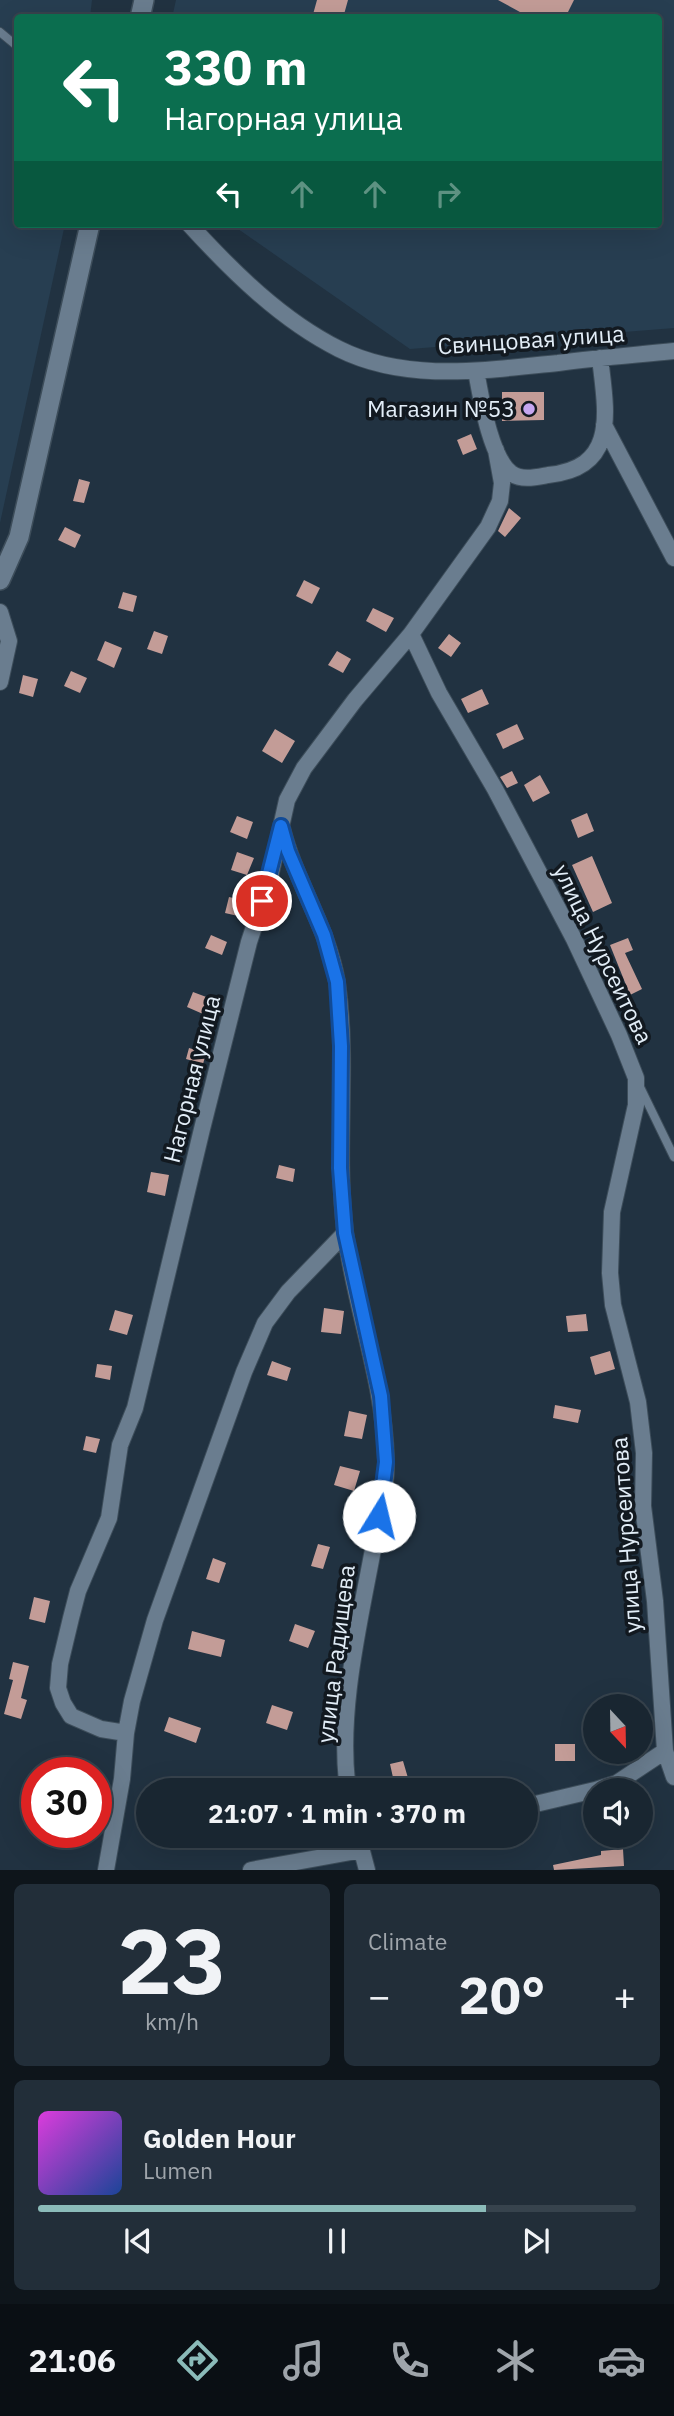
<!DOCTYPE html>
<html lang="en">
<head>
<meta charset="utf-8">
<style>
	body { margin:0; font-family:"IBM Plex Sans",sans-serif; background:#222e39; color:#f1f3f6; height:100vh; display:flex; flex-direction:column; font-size:26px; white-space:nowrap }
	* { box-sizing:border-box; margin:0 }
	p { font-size:23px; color:#9fa5ab }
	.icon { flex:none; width:38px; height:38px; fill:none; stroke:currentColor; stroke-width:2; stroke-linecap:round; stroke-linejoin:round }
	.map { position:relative; height:1870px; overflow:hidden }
	.details { display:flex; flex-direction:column; gap:14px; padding:14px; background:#0e151b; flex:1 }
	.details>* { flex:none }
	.banner { position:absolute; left:14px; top:14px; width:648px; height:214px; border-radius:7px; box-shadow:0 7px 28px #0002,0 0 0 2px #37434d; background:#0b6e4f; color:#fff; overflow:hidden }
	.needle { width:46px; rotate:158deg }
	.tools { position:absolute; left:583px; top:1694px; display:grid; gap:14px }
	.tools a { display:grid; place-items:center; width:70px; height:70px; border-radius:50%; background:#192631; box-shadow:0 7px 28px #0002,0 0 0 2px #37434d; font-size:35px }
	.speed { position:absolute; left:21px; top:1757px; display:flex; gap:14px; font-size:35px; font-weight:700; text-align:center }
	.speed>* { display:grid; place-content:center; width:91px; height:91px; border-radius:50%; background:#192631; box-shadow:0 7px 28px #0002,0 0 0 2px #37434d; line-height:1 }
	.speed .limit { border:10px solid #d22; background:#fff; color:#111 }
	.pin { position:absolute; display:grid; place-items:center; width:60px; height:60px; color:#fff; margin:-30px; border:4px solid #fff; border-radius:50%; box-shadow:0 2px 7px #0007 }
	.me { position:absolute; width:77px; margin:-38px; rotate:9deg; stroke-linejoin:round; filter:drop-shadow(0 0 5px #0008) }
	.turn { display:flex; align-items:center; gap:24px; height:147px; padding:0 35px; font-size:32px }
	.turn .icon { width:91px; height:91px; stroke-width:2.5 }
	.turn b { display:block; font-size:49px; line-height:60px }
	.lanes { display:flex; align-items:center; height:66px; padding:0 35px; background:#0003; justify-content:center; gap:35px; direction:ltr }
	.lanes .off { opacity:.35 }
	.big { font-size:52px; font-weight:800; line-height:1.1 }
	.details .card { flex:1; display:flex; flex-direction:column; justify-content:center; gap:10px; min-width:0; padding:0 24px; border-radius:10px; background:#222e39 }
	.details .dial { align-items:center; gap:0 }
	.dial b { font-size:91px; line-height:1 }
	.song { display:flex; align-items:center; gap:21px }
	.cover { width:84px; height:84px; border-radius:10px; background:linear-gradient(135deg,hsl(300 70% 55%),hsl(220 70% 35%)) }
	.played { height:7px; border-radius:4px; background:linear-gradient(90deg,#8bbbb9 75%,#37434d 75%) }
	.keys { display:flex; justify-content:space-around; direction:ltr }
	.heat { display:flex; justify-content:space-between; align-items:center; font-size:38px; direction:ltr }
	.details .tiles { flex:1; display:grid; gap:14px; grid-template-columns:1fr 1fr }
	.card:last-child { grid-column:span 2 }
	.trip { position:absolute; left:136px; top:1778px; width:402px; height:70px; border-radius:35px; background:#192631; box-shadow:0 7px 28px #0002,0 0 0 2px #37434d; font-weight:800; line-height:70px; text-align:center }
	.tab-bar { display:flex; height:112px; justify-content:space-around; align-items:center; background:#0a0f14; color:#9fa5ab }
	.tab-bar .icon { width:49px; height:49px }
	.tab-bar .active { color:#8bbbb9 }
	.tab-bar b { font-size:32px; color:#f1f3f6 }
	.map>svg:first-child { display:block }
	.built { fill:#273e51 }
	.building { fill:#c39c97 }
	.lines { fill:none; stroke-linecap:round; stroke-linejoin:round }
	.service-casing { stroke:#3d4d5a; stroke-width:10 }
	.minor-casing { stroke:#3d4d5a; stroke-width:18 }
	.tertiary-casing { stroke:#3d4d5a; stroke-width:22 }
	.service { stroke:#6a7d8f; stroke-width:8 }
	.minor { stroke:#6a7d8f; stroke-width:16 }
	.tertiary { stroke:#6a7d8f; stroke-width:19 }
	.route-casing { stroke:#114b97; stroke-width:18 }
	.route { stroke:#1a73e8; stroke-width:12 }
	.poi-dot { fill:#c5a6f0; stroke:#121920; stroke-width:2.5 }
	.labels { text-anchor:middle; stroke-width:7; stroke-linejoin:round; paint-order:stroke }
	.street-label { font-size:23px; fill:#e2edf7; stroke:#121920 }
	.poi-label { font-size:23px; fill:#e2edf7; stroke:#121920; text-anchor:end }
</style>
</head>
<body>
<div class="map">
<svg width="674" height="1870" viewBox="0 0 674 1870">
	<rect width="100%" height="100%" fill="#213241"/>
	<path class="built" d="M 0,0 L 92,0 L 90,17 L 18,18 L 18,224 L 65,224 L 0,523 Z
		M 176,0 L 674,0 L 674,328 L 410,349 L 231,224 L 658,224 L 658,18 L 172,18 Z"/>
	<path class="building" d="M 317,0 L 348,0 L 343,18 L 312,18 Z
		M 498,0 L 574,0 L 565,18 L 531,18 Z
		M 502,392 L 544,392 L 544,420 L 502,421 Z
		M 471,434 L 477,449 L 463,455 L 457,440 Z
		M 79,479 L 90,482 L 84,503 L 73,501 Z
		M 509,508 L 521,518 L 505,537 L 498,531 Z
		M 65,527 L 81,535 L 75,548 L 58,540 Z
		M 304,580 L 320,588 L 312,604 L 296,596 Z
		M 123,592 L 137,596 L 133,612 L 118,608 Z
		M 373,608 L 394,618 L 386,632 L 366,621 Z
		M 154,631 L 168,636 L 162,654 L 147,649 Z
		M 449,634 L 461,643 L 451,657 L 438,648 Z
		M 105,641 L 122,648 L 114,668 L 97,660 Z
		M 337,651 L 351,659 L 343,673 L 328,665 Z
		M 71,671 L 87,678 L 80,693 L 64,686 Z
		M 23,675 L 38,679 L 33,697 L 19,693 Z
		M 482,689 L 489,704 L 468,713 L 461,699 Z
		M 517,724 L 524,739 L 503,749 L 496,734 Z
		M 275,729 L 295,741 L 282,763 L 262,751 Z
		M 512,771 L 518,783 L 507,788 L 500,777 Z
		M 540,775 L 550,793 L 533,802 L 524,785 Z
		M 587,813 L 594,831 L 578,838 L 571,820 Z
		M 237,816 L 253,822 L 247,839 L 230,832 Z
		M 237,852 L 254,858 L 247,875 L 231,870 Z
		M 592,856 L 612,903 L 593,912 L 572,865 Z
		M 229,897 L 242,900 L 238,916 L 225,913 Z
		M 211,935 L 227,942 L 222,955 L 205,948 Z
		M 628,938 L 633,950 L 625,953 L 642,989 L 630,995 L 610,945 Z
		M 193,992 L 209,998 L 203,1014 L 187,1007 Z
		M 189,1048 L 206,1053 L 203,1064 L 186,1059 Z
		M 279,1165 L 295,1169 L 293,1182 L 276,1178 Z
		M 151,1172 L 169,1175 L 165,1196 L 147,1192 Z
		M 324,1308 L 344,1311 L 341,1334 L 321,1332 Z
		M 115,1310 L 133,1315 L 127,1335 L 109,1330 Z
		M 586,1314 L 588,1331 L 568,1332 L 566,1316 Z
		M 610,1351 L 615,1369 L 595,1375 L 590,1357 Z
		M 272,1361 L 291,1368 L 287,1381 L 267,1375 Z
		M 97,1364 L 112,1366 L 110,1380 L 95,1377 Z
		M 555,1405 L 581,1410 L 578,1423 L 553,1418 Z
		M 349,1411 L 367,1415 L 362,1439 L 344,1436 Z
		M 86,1436 L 100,1439 L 96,1453 L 83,1450 Z
		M 340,1466 L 360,1471 L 354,1491 L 334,1485 Z
		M 318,1544 L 330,1547 L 323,1569 L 311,1566 Z
		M 213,1558 L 226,1563 L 219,1583 L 206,1579 Z
		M 34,1597 L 50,1601 L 45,1623 L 29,1619 Z
		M 295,1624 L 315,1631 L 308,1648 L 289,1641 Z
		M 192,1631 L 225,1640 L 221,1657 L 188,1649 Z
		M 13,1662 L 29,1666 L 21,1698 L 27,1700 L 21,1719 L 4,1714 L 13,1680 L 9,1679 Z
		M 272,1705 L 293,1712 L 287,1730 L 266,1723 Z
		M 169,1717 L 201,1728 L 196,1743 L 164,1731 Z
		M 555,1744 L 575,1744 L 575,1761 L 555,1761 Z
		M 403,1761 L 408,1778 L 394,1782 L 390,1764 Z
		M 64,1832 L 82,1832 L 78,1848 L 62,1845 Z
		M 623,1849 L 624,1866 L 554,1870 L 553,1865 L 601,1855 L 601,1851 Z"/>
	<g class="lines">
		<g class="service-casing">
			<path id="service" d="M 0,32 L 18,47
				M 640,1087 L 674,1157"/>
		</g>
		<g class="minor-casing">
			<path id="minor" d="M 189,224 C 232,271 281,320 339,349 C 407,383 486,370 558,363 C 597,358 635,355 674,351
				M 476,371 C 481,397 490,457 511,473 C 521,481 537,477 548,475 C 619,468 606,411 600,358
				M 604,425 L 674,558
				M 0,612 L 9,641 L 0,682
				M 411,634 L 439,693 L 495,789 L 574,939 L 619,1035 L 636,1078 L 636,1105 L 612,1212 L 610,1273 L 613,1305 L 638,1402 L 644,1453 L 643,1506 L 655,1601 L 665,1751 L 674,1777
				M 282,828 C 295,881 328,927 337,982 C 349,1063 335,1148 345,1231 C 355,1309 384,1379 386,1460 C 387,1487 378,1517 374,1544 C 360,1621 337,1712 348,1790
				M 126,1733 L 101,1729 L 71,1716 L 63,1703 L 58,1688 L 60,1664 L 71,1618 L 78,1591 L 109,1518 L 120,1445 L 135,1408 L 202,1129 L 249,942 L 269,881 L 287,800 L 304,768 L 355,700 L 411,634 L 488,527 L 500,501 L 502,483 L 496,450
				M 595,1790 L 617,1783 L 665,1751
				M 527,1806 L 595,1790
				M 358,1836 L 367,1870
				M 106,1870 L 122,1779 L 126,1733 L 132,1701 L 155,1620 L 244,1372 L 265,1323 L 288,1292 L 345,1233
				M 251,1870 L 362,1850"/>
		</g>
		<g class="tertiary-casing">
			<path id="tertiary" d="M 140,18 L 144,0
				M 0,580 L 19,537 L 90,224"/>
		</g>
		<use href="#service" class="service"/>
		<use href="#minor" class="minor"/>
		<use href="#tertiary" class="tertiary"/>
	</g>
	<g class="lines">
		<g class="route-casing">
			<path id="route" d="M 262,901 L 281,826 L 288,851 L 324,935 L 337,982 L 341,1046 L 340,1168 L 345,1233 L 381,1396 L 386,1462 L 379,1516"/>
		</g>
		<use href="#route" class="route"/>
	</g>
	<circle class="poi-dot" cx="529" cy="409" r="7"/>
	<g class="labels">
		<g class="street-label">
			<text transform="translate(531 340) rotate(-4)" y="8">Свинцовая улица</text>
			<text transform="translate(603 954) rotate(64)" y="8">улица Нурсеитова</text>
			<text transform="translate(192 1079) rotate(-76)" y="8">Нагорная улица</text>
			<text transform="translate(626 1535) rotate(-94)" y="8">улица Нурсеитова</text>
			<text transform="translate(336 1654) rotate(-83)" y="8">улица Радищева</text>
		</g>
		<g class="poi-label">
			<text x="515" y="417">Магазин №53</text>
		</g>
	</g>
</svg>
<div class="tools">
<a><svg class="needle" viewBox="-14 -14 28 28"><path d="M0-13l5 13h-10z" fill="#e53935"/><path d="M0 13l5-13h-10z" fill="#9fa5ab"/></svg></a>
<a><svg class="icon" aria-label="sound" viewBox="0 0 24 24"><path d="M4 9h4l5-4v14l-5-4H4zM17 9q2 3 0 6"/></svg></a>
</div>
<div class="speed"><div class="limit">30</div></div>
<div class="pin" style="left:262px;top:901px;background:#d93025"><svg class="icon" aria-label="arrive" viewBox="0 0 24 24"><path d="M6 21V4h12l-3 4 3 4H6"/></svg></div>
<svg class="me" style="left:379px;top:1516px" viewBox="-20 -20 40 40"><circle r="19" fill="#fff"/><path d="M0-13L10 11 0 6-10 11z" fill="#1a73e8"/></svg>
<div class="trip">21:07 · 1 min · 370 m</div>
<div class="banner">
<div class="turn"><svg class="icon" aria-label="left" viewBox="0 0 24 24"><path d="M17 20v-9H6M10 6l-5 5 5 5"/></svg><div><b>330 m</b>Нагорная улица</div></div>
<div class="lanes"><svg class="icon" aria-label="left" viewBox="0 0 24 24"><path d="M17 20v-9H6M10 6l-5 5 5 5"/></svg><svg class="icon off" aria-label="ahead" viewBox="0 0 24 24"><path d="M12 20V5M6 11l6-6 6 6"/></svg><svg class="icon off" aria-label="ahead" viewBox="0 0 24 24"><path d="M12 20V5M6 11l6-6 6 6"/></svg><svg class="icon off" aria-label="right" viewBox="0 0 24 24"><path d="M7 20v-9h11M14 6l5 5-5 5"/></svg></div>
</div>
</div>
<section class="details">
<div class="tiles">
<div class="card dial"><b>23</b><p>km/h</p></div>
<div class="card"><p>Climate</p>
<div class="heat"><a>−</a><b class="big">20°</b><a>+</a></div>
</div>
<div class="card">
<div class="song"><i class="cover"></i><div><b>Golden Hour</b><p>Lumen</p></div></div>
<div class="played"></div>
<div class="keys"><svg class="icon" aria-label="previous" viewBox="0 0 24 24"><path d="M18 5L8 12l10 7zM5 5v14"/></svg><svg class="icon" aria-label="pause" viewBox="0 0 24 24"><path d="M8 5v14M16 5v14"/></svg><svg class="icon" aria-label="next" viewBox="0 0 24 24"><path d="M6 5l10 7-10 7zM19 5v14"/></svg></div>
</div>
</div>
</section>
<nav class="tab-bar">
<b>21:06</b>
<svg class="icon active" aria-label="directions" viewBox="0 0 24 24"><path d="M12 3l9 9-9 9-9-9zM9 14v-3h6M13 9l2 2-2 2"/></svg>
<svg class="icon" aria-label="music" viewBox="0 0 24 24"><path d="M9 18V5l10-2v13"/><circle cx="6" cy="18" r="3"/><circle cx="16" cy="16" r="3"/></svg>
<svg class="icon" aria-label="phone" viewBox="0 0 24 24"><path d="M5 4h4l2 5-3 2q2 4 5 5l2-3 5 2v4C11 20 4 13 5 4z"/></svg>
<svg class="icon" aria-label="climate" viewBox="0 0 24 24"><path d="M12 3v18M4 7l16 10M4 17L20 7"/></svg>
<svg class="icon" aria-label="car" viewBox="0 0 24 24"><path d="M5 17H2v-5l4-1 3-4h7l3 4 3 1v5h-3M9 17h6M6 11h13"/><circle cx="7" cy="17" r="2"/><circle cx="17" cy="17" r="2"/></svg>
</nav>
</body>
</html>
